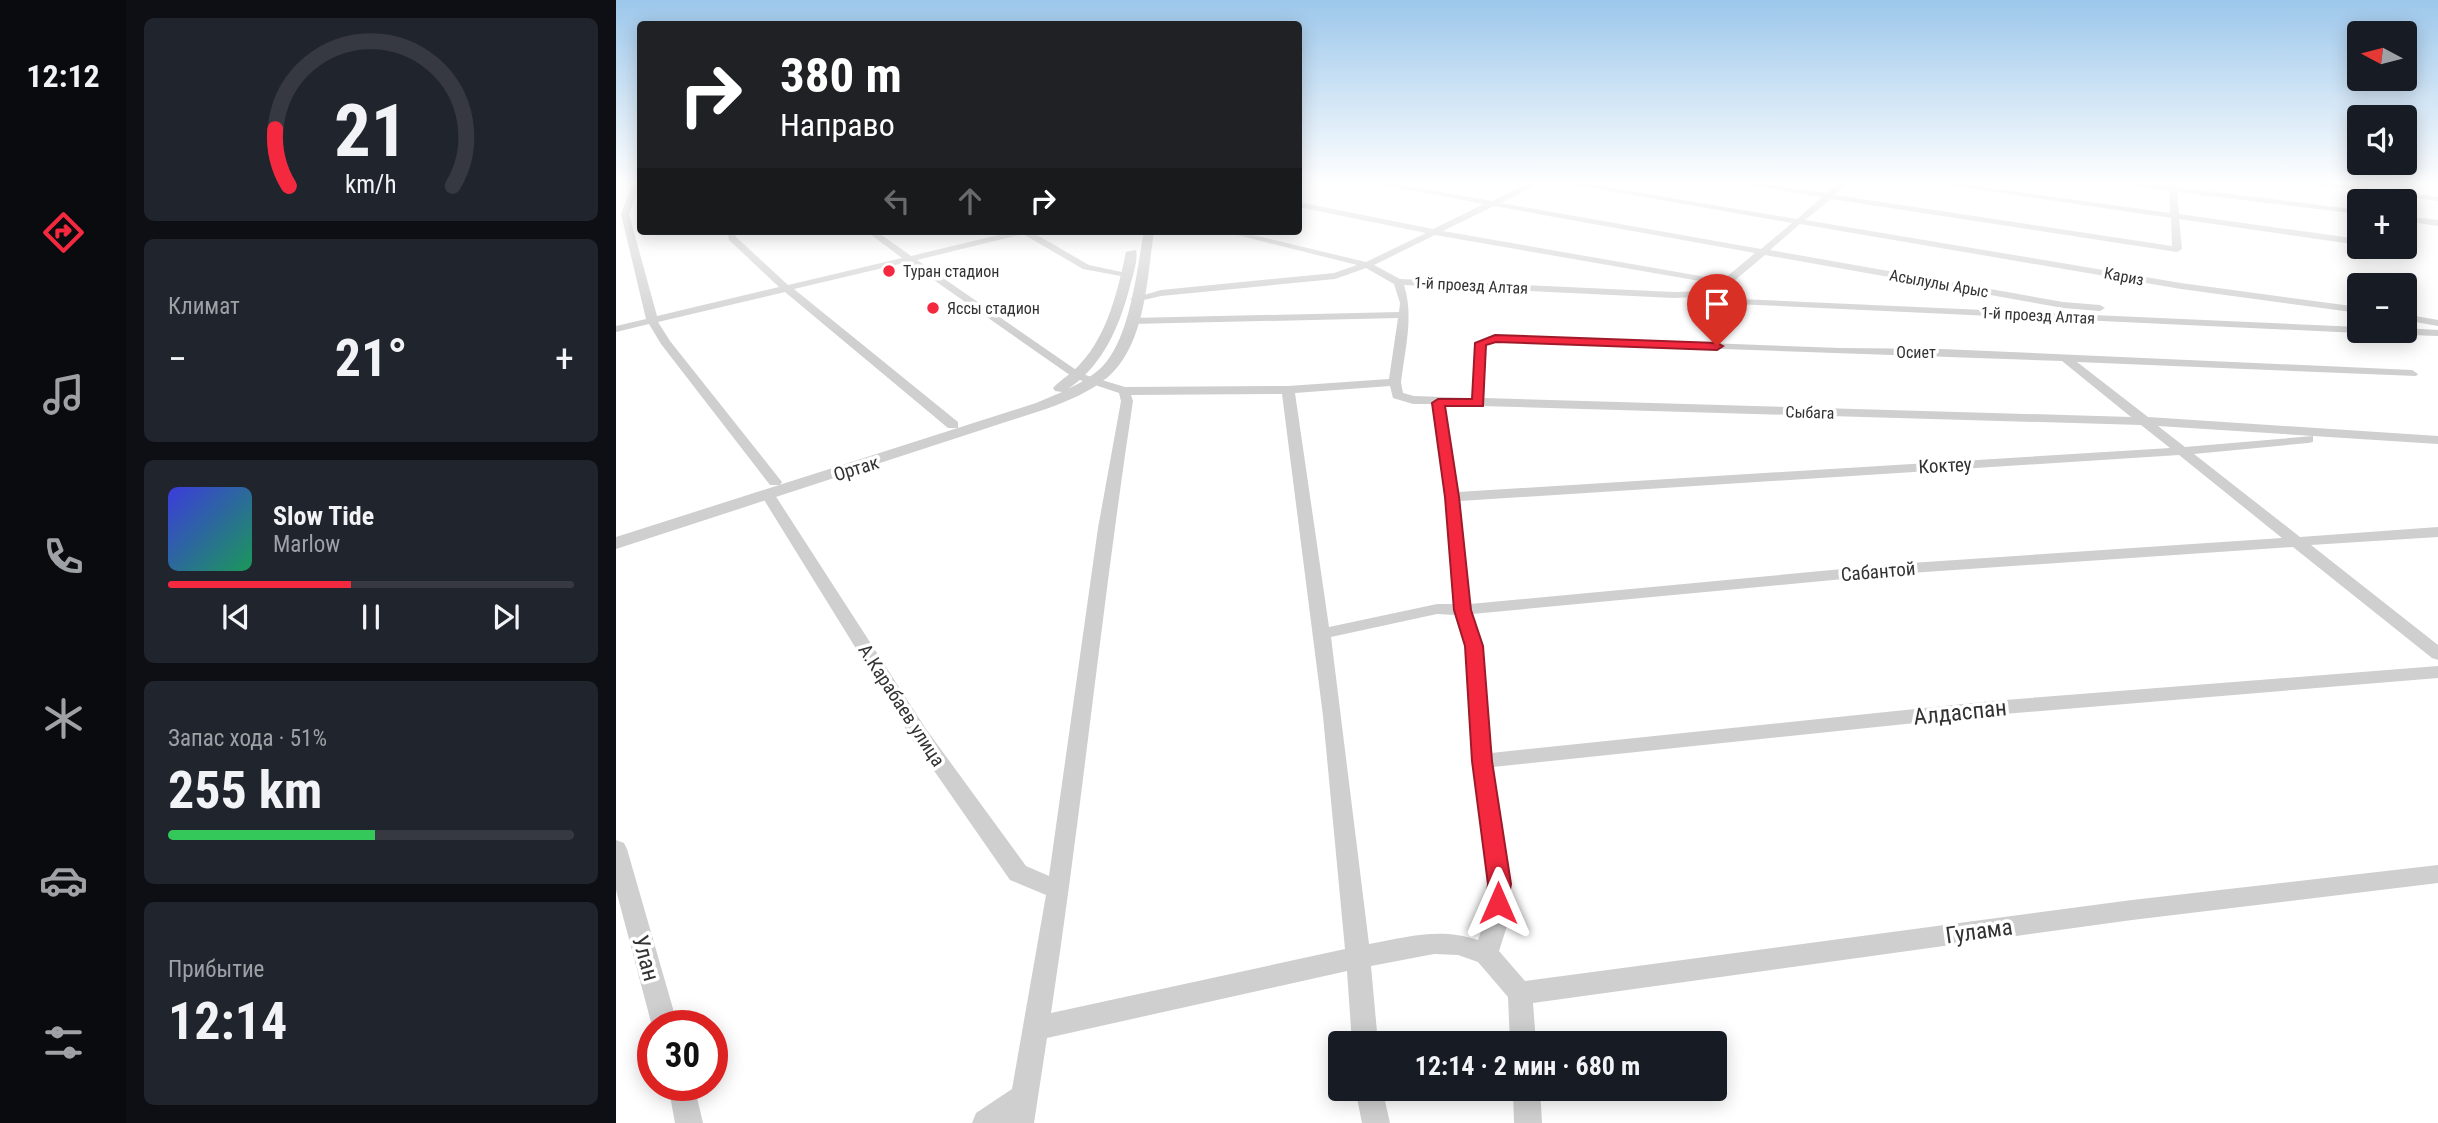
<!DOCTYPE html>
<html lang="ru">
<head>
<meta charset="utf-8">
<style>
	body { margin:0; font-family:"Roboto Condensed",sans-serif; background:#20242c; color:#f1f3f6; height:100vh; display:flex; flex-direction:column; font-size:26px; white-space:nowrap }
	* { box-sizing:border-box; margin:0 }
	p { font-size:23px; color:#9ea1a6 }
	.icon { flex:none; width:38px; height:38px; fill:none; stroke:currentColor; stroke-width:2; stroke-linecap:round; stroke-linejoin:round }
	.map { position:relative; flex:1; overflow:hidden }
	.panel { display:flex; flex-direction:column; gap:18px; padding:18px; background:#0d0f14; width:490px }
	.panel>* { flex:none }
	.top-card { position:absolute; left:21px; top:21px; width:665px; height:214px; border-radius:7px; box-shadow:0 4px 18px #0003; background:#202124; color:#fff; overflow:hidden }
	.needle { width:46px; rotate:277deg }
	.fabs { position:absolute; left:1731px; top:21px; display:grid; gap:14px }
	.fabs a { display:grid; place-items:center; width:70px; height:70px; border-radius:7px; background:#171b24; box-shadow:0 4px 18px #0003; font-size:35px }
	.speed { position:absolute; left:21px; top:1010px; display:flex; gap:14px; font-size:35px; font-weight:700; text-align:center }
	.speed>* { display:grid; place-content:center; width:91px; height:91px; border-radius:50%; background:#171b24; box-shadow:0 4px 18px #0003; line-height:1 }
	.speed .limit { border:10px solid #d22; background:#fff; color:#111 }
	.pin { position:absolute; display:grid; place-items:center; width:60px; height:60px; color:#fff; margin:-72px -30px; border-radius:50% 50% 50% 0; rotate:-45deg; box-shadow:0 0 7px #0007 }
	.pin .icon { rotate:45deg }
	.me { position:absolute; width:77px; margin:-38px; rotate:0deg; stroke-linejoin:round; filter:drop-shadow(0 0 5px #0008) }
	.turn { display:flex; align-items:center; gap:24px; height:147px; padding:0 28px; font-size:32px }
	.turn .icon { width:91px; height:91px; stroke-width:2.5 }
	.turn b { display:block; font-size:49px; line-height:60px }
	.lanes { display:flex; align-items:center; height:66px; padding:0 28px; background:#0003; justify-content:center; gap:35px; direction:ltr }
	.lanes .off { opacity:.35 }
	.big { font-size:52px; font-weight:700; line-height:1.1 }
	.panel .card { flex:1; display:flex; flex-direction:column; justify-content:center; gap:10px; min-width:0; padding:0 24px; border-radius:10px; background:#20242c }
	.panel .dial { align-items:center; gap:0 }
	.dial svg { height:182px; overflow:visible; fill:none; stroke:#363941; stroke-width:7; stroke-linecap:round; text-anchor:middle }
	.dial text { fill:#f1f3f6; stroke:none }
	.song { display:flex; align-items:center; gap:21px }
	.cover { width:84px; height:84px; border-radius:10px; background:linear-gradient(135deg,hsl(240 70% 55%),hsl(150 70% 35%)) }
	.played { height:7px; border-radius:4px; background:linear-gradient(90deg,#f42940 45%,#363941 45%) }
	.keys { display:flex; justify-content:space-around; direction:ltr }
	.heat { display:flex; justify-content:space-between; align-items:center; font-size:38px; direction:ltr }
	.charge { height:10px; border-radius:5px; background:linear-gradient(90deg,#34c759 51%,#363941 0) }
	.trip { position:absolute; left:712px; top:1031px; width:399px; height:70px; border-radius:7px; background:#171b24; box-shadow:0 4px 18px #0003; font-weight:700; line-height:70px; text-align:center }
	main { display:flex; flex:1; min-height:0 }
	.tabs { display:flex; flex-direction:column; width:126px; justify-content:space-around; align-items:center; background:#090b0e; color:#9ea1a6 }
	.tabs .icon { width:49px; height:49px }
	.tabs .on { color:#f42940 }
	.tabs b { font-size:32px; color:#f1f3f6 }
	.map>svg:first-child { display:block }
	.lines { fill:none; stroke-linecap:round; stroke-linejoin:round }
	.minor { fill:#cfcfcf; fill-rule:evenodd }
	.tertiary { fill:#cfcfcf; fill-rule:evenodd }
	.route { fill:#f42940; stroke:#9f1b2a; stroke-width:2 }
	.poi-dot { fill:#f42940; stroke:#fff; stroke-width:2.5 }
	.labels { text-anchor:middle; stroke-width:7; stroke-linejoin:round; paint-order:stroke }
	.far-poi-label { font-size:16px; fill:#323232; stroke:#fff; text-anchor:start }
	.far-street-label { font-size:16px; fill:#323232; stroke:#fff }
	.street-label { font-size:19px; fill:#323232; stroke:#fff }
	.near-street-label { font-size:23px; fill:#323232; stroke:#fff }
</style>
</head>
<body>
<main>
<nav class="tabs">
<b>12:12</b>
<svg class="icon on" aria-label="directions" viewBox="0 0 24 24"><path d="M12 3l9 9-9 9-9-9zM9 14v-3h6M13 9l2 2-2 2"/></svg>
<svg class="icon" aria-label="music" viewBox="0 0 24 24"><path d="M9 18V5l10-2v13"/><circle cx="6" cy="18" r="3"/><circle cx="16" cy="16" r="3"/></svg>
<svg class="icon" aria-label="phone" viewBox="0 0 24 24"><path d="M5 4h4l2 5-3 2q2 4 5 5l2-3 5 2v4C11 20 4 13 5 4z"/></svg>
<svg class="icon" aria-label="climate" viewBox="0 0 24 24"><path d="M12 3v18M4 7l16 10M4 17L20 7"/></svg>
<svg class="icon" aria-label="car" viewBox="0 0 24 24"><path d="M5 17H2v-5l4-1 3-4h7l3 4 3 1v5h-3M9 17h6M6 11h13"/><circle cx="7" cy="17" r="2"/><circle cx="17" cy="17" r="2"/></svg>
<svg class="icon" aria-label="filters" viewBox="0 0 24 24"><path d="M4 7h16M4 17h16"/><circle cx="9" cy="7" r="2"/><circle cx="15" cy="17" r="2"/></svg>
</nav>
<section class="panel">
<div class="card dial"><svg viewBox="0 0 100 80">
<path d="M14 69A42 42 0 1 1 86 69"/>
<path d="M14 69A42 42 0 0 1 8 44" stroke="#f42940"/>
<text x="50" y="56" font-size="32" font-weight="700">21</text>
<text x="50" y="72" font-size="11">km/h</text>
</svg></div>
<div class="card"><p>Климат</p>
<div class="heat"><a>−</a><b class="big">21°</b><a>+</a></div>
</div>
<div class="card">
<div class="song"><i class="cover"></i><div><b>Slow Tide</b><p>Marlow</p></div></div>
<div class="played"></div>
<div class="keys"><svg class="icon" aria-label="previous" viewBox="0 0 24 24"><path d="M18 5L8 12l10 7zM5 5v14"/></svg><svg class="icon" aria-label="pause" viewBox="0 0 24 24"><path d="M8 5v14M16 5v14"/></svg><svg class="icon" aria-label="next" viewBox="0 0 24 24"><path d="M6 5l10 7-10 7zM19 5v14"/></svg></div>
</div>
<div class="card"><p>Запас хода · 51%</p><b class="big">255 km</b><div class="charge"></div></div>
<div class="card"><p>Прибытие</p><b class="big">12:14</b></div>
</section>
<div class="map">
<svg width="1822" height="1123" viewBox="0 0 1822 1123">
	<rect width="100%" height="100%" fill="#fff"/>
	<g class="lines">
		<path class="minor" d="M 17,181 L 24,182 L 13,214 L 41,316 L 163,287 L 113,240 L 111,231 L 119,231 L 120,237 L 172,285 L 286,258 L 250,231 L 260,231 L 295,256 L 399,231 L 414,231 L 473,265 L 515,274 L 510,277 L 467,269 L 407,234 L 301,260 L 466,374 L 509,387 L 672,386 L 773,379 L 782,318 L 515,324 L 510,321 L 515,318 L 783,312 L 784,303 L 778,284 L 750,268 L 719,279 L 545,296 L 519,302 L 514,299 L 545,290 L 718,273 L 741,265 L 605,231 L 620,231 L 750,262 L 810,233 L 682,207 L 682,202 L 817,229 L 868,204 L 746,181 L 762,181 L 876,201 L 917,181 L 927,181 L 885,203 L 1145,249 L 1176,223 L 938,181 L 954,181 L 1181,219 L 1206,197 L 1110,181 L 1128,181 L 1211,193 L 1227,181 L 1235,181 L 1219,195 L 1556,246 L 1555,218 L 1304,181 L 1323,181 L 1554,213 L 1553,191 L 1490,181 L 1553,186 L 1552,181 L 1560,181 L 1560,187 L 1743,210 L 1743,214 L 1561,192 L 1563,214 L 1743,239 L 1743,245 L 1563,219 L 1566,249 L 1561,252 L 1215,199 L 1189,220 L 1565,283 L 1743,307 L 1743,313 L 1565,289 L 1184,224 L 1154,250 L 1447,302 L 1484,305 L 1489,308 L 1484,311 L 1447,308 L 1149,255 L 1100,296 L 1058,298 L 788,285 C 798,316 789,349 785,382 L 787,393 L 798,396 L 856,398 L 859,343 L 879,335 L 1224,348 L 1326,349 L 1796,370 L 1802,374 L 1800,376 L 1461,362 L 1532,417 L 1822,436 L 1822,444 L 1542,426 L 1569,447 L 1697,436 L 1697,442 L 1692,443 L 1578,454 L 1684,537 L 1822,527 L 1822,537 L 1695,545 L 1822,645 L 1822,660 L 1816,658 L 1677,547 L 1280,574 L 856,614 L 867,646 L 875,753 L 1376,701 L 1822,666 L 1822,678 L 1376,715 L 877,767 L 895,884 L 892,923 L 883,951 L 909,981 L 1516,900 L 1822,865 L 1822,883 L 1516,920 L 917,1003 L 920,1043 L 894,1043 L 892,997 L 862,962 L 842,955 L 818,954 L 755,966 L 762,1043 L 736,1043 L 731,971 L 431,1038 L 418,1123 L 356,1123 L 360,1113 L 396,1089 L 430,895 L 394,880 L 296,739 L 145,495 L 152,491 L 157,492 L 310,729 L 410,866 L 433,876 L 482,528 L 505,401 L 503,393 L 458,378 L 292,262 L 178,289 L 342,422 L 342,428 L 332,428 L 169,292 L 42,322 L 54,341 L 166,482 L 164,485 L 154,485 L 45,344 L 33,324 L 0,332 L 0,326 L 30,319 L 5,214 ZM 878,206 L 1139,253 L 1107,280 L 827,231 ZM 819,235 L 1101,284 L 1093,291 L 1058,292 L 784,279 L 758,265 ZM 880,341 L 1446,361 L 1515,417 L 868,398 L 870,345 ZM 774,386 L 777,398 L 797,404 L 816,404 L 829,497 L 837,604 L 821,604 L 713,627 L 679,393 ZM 666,394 L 707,716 L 729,949 L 435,1013 C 466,809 486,605 517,401 L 515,395 ZM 828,405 L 1525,425 L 1554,448 L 842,492 ZM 1563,455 L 1666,538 L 1280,564 L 854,604 L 844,501 ZM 821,614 L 839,615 L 849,646 L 856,761 L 873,884 L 868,923 L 862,940 C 823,927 792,937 753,944 L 715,637 Z
			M 1674,181 L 1695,181 L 1822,197 L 1822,201 Z
			M 1788,216 L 1822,220 L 1822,226 L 1788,221 Z
			M 1101,298 L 1743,327 L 1743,331 L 1748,331 L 1743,333 L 1097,303 L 1097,299 Z
			M 1788,314 L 1822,320 L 1822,326 L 1788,320 Z
			M 1788,328 L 1822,330 L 1822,336 L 1769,334 L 1764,331 L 1788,331 Z
			M 0,840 L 8,843 L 11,849 L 62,1026 L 36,1026 L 0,890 Z
			M 52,1085 L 78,1085 L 87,1123 L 59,1123 Z
			M 739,1088 L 766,1088 L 774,1123 L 746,1123 Z
			M 897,1088 L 924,1088 L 926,1123 L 898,1123 Z"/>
		<path class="tertiary" d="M 528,231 L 538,231 C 531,277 530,344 492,377 C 474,392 452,401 430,409 L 0,549 L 0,537 L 420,403 L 446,392 L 439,391 L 437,388 C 445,379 457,373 465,363 C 492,334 502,289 510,252 L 520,250 C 522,259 518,272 515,282 C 505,323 488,365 452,389 C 466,382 481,374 491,361 C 515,330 521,269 528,231 Z"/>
	</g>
	<linearGradient id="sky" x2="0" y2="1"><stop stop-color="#9cc7eb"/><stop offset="0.54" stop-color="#fff"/><stop offset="1" stop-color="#fff" stop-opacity="0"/></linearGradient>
	<rect width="1822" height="338" fill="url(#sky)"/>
	<path class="route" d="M 879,335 L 1101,343 L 1107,346 L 1101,350 L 880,342 L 870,345 L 867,406 L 829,406 L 843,497 L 855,610 L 867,646 L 876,761 L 895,884 L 890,910 L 882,913 L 874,910 L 870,903 L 872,884 L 856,761 L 849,646 L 838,610 L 829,497 L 816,403 L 822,399 L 856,399 L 859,343 Z"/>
	<g class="poi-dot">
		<circle cx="273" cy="271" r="7"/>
		<circle cx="317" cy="308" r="7"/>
	</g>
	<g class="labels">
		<g class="far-poi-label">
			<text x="287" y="277">Туран стадион</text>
			<text x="331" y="314">Яссы стадион</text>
		</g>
		<g class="far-street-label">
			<text transform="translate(1508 276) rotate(11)" y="6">Кариз</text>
			<text transform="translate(1323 283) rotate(10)" y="6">Асылулы Арыс</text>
			<text transform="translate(855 285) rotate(3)" y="6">1-й проезд Алтая</text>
			<text transform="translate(1422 315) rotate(3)" y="6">1-й проезд Алтая</text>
			<text x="1300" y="358">Осиет</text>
			<text transform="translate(1194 412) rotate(2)" y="6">Сыбага</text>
		</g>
		<g class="street-label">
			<text transform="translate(1329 465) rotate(-3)" y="7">Коктеу</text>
			<text transform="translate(240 468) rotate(-17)" y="7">Ортак</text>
			<text transform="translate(1262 571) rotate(-5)" y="7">Сабантой</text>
			<text transform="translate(286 705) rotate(57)" y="7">А.Карабаев улица</text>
		</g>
		<g class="near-street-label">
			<text transform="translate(1344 712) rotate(-6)" y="8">Алдаспан</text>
			<text transform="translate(1363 931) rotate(-8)" y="8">Гулама</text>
			<text transform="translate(30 958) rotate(74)" y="8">Улан</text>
		</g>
	</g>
</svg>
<div class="fabs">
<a><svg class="needle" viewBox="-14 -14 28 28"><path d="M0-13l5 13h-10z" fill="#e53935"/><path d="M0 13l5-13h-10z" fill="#9ea1a6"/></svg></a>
<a><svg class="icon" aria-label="sound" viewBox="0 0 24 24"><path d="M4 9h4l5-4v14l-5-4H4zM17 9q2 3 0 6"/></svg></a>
<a>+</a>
<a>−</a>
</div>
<div class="speed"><div class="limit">30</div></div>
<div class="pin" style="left:1101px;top:346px;background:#d93025"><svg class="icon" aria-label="arrive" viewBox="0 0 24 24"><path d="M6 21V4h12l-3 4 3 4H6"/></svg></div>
<svg class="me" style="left:882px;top:903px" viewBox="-20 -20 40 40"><path d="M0-17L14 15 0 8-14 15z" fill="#f42940" stroke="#fff" stroke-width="4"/></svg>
<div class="trip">12:14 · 2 мин · 680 m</div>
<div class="top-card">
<div class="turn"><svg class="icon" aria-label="right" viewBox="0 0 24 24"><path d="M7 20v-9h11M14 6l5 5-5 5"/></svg><div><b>380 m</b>Направо</div></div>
<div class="lanes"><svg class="icon off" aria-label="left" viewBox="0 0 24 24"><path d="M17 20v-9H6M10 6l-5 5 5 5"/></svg><svg class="icon off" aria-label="ahead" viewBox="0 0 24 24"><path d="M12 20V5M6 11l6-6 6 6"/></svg><svg class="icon" aria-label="right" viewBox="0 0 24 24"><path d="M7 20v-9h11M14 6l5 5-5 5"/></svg></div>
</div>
</div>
</main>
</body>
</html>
